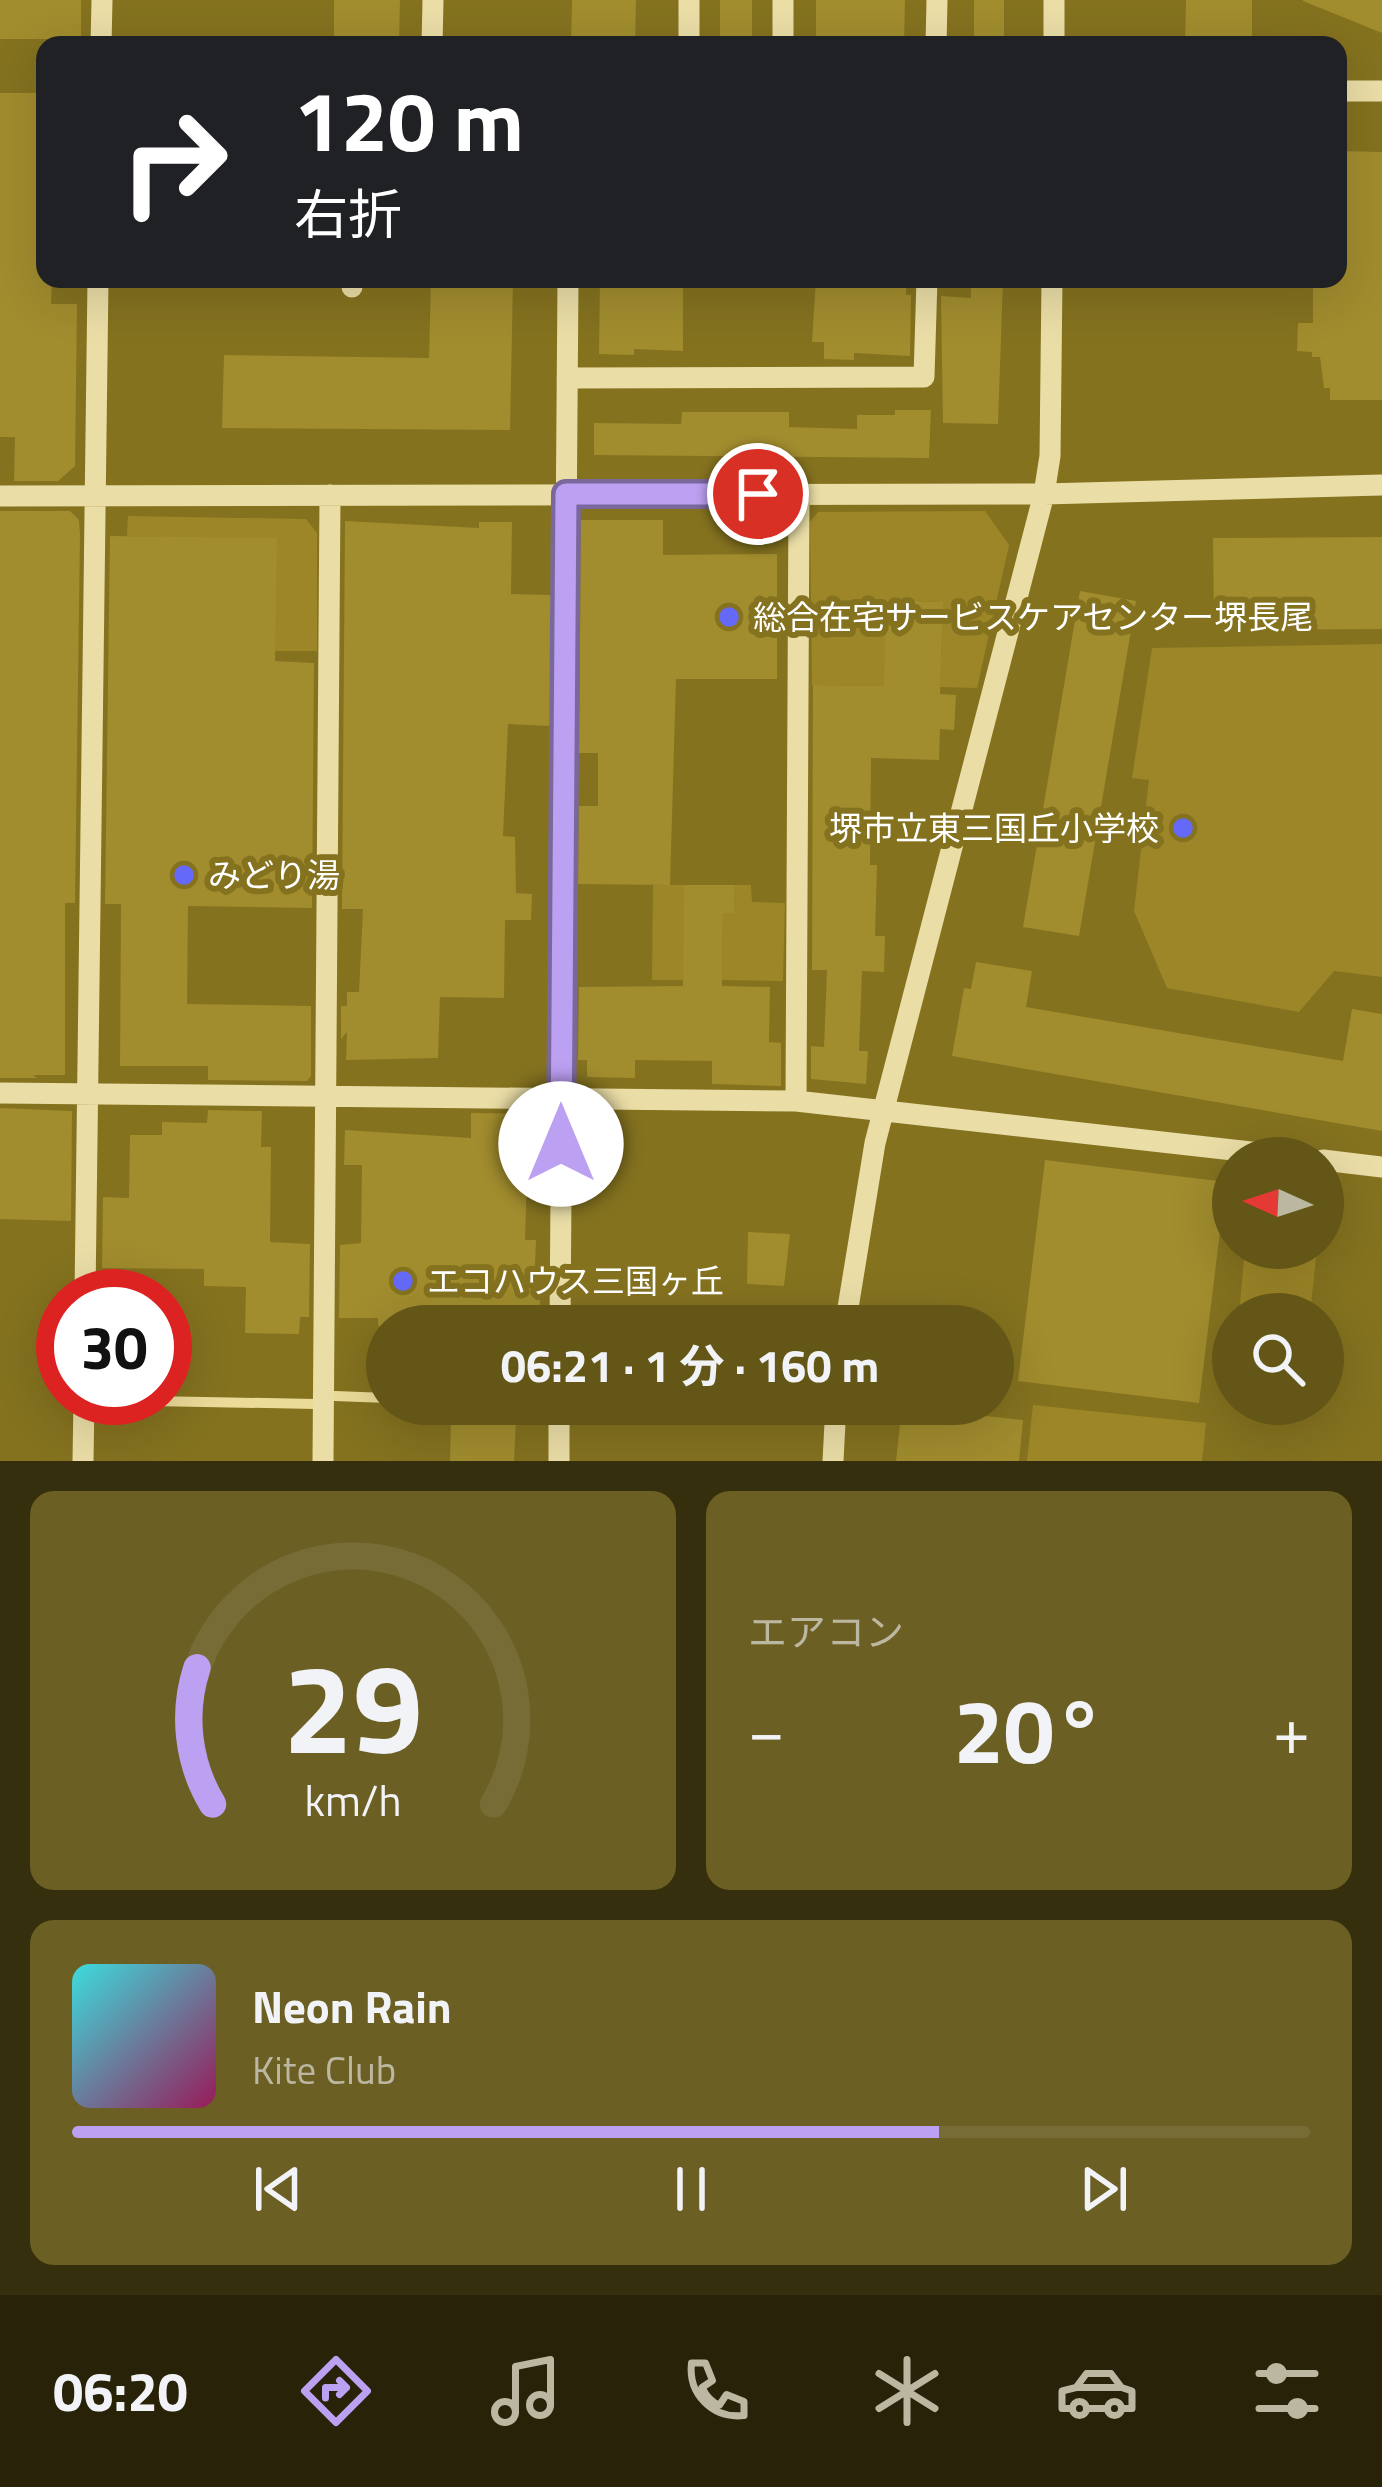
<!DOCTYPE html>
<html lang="ja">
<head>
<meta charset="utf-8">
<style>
	body { margin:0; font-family:"Titillium Web","Noto Sans JP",sans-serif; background:#6c5f24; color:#f1f3f6; height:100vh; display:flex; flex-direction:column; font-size:45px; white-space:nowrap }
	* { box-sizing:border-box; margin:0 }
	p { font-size:39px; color:#bbb7a1 }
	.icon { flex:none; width:66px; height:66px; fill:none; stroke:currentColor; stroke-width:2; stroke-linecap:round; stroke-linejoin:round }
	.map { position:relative; height:1461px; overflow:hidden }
	.side { display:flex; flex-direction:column; gap:30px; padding:30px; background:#362f0d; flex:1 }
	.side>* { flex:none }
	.hud { position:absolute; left:36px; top:36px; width:1311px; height:252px; border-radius:24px; box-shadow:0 12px 48px #0002; background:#202124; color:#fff; overflow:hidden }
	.needle { width:78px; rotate:273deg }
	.fabs { position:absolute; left:1212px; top:1137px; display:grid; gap:24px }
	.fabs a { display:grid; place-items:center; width:132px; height:132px; border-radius:50%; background:#635617; box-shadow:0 12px 48px #0002; font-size:60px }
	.speed { position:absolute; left:36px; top:1269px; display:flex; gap:24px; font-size:60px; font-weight:700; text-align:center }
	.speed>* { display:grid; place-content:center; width:156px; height:156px; border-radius:50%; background:#635617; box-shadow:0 12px 48px #0002; line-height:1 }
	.speed .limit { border:18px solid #d22; background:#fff; color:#111 }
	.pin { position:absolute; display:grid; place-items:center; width:102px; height:102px; color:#fff; margin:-51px; border:6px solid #fff; border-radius:50%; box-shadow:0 3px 12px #0007 }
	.me { position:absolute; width:132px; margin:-66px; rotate:0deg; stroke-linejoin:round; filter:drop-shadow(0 0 9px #0008) }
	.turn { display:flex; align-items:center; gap:42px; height:252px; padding:0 60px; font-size:54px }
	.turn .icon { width:156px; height:156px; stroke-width:2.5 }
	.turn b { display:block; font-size:84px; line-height:102px }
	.big { font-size:90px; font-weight:700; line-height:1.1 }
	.side .card { flex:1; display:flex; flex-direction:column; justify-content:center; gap:18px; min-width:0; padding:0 42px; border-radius:24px; background:#6c5f24 }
	.side .dial { align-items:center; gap:0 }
	.dial svg { height:312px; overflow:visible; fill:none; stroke:#776c36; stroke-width:7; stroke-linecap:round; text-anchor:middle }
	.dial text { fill:#f1f3f6; stroke:none }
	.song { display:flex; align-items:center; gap:36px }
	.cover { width:144px; height:144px; border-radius:18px; background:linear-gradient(135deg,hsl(180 70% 55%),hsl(330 70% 35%)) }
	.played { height:12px; border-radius:6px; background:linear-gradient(90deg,#bca0f2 70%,#776c36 70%) }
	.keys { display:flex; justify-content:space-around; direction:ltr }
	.heat { display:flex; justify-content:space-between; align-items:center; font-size:66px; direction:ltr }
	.side .tiles { flex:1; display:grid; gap:30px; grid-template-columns:1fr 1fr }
	.card:last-child { grid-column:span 2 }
	.trip { position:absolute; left:366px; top:1305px; width:648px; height:120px; border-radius:60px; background:#635617; box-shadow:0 12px 48px #0002; font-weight:700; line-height:120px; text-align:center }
	.menu { display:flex; height:192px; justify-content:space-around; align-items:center; background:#282209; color:#bbb7a1 }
	.menu .icon { width:84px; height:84px }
	.menu .current { color:#bca0f2 }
	.menu b { font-size:54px; color:#f1f3f6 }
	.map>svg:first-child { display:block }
	.green { fill:#9c8628 }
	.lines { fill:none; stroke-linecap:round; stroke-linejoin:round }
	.stream { stroke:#ebdb99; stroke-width:10 }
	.building { fill:#a18c2e }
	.minor { stroke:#eadda6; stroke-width:21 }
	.route-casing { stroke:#7a689d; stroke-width:30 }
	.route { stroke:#bca0f2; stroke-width:21 }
	.poi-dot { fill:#6569f8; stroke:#84721f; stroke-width:4.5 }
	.labels { text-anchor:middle; stroke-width:12; stroke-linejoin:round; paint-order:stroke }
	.poi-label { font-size:33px; fill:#fff; stroke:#84721f; text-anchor:start }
</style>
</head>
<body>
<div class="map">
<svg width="1382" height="1461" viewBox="0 0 1382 1461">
	<rect width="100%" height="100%" fill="#84721f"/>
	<path class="green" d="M 985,511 L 1009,545 L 977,688 L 940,687 L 943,602 L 887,600 L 885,686 L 812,685 L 810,522 L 818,512 Z
		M 128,516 L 306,519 L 317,533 L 317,651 L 209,651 L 194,538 L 127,536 Z
		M 1382,644 L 1382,977 L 1334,971 L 1299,1012 L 1167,988 L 1134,911 L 1149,780 L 1132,778 L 1152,648 Z
		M 653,885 L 697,885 L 683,980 L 652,980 Z
		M 735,885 L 751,885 L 752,902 L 785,903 L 783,981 L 722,980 L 723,913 L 734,912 Z
		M 1245,1248 L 1317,1248 L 1310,1314 L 1239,1314 Z
		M 1033,1405 L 1206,1423 L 1202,1461 L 1027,1461 Z"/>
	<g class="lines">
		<path class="stream" d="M 335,1396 L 387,1398
			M 99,1400 L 315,1404
			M 578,1404 L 774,1407"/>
	</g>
	<path class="building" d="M 0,0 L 81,0 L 81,39 L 0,39 Z
		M 334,0 L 400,0 L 399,45 L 334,45 Z
		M 572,0 L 636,0 L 635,45 L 571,45 Z
		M 720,0 L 752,0 L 752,45 L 720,45 Z
		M 816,0 L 905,0 L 904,45 L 816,45 Z
		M 974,0 L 1004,0 L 1004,45 L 974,45 Z
		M 1186,0 L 1252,0 L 1252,44 L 1185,43 Z
		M 1382,0 L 1382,33 L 1303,1 L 1303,0 Z
		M 0,93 L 39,93 L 39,142 L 45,142 L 45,279 L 52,279 L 51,304 L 77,304 L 75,466 L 58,481 L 14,481 L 15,437 L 0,437 Z
		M 1338,151 L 1382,152 L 1382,400 L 1330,400 L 1330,388 L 1324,388 L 1320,357 L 1312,357 L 1312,352 L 1297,351 L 1298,323 L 1313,323 L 1313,279 L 1338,279 Z
		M 431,279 L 513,279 L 510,430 L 222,428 L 224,355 L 429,358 Z
		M 600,279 L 683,279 L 683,351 L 634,349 L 634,355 L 599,354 Z
		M 816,279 L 906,279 L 906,295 L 911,295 L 910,356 L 854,353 L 854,360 L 824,359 L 824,342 L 812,342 Z
		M 971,279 L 1003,279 L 998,424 L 943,423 L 941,296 L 971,298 Z
		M 895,410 L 931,410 L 929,458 L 594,455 L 594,423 L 681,424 L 682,412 L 789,412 L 789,427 L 857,429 L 857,415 L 895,415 Z
		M 0,511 L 70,511 L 79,520 L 80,535 L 75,903 L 65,903 L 65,1075 L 33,1075 L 37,1078 L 0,1078 Z
		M 581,520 L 663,520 L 663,555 L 777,554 L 777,679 L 676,679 L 670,885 L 578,884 L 579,806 L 598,806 L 598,753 L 579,753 Z
		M 345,521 L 479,528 L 479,522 L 512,522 L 511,594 L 551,595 L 550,726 L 508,724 L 503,836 L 515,837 L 516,893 L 532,894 L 531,920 L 505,920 L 504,998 L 440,997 L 438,1058 L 346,1060 L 347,1032 L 341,1039 L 341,1006 L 347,1006 L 347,992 L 359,992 L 363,909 L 342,909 Z
		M 110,536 L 277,538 L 275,661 L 314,663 L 312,908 L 188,906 L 187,1004 L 311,1006 L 311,1076 L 307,1081 L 208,1080 L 208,1066 L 120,1066 L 121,904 L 105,904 Z
		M 1382,537 L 1382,629 L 1214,630 L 1213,538 Z
		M 1080,591 L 1136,601 L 1079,936 L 1023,927 Z
		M 886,600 L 943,602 L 940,694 L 956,695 L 954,730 L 940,729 L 939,760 L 871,758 L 870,865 L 877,865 L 875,936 L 885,936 L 884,972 L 862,971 L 859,1051 L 868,1051 L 866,1084 L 811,1079 L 811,1046 L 824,1047 L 827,970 L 812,970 L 813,685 L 884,686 Z
		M 684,885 L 735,885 L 734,913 L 723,913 L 722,986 L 770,987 L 769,1042 L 781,1043 L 781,1086 L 712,1084 L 712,1061 L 635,1060 L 635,1078 L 587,1077 L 587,1060 L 578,1060 L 579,987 L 683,986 Z
		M 976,962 L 1032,971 L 1026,1007 L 1343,1061 L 1352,1009 L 1382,1014 L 1382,1131 L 952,1056 L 964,988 L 971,989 Z
		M 0,1108 L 72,1111 L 71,1221 L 0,1219 Z
		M 208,1110 L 262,1111 L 261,1147 L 271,1147 L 270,1242 L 310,1244 L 309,1317 L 300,1317 L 299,1334 L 245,1333 L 246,1287 L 204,1286 L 204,1269 L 102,1268 L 103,1197 L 129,1198 L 130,1135 L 162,1135 L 162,1122 L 207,1123 Z
		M 471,1113 L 534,1114 L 533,1141 L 528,1141 L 525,1240 L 536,1240 L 534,1287 L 541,1288 L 539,1314 L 523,1313 L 523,1326 L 378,1326 L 378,1318 L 339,1318 L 340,1245 L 361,1243 L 362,1165 L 344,1165 L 345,1130 L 471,1138 Z
		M 1045,1160 L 1226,1182 L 1199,1403 L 1018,1381 Z
		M 748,1232 L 790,1234 L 784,1286 L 747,1284 Z
		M 902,1407 L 1023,1420 L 1019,1461 L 896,1461 Z
		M 451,1417 L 516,1419 L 514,1461 L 450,1461 Z"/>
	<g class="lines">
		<path class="minor" d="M 101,45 L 102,0
			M 432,45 L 433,0
			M 689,45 L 689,0
			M 783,45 L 783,0
			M 936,45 L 937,0
			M 1054,45 L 1054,0
			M 1338,91 L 1382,91
			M 352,287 L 352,279
			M 567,378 L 924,377 L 927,279
			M 0,496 L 1044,494 L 1382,485
			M 0,1093 L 796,1101 L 1304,1158
			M 796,1101 L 799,494
			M 1323,1160 L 1382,1167
			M 85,1296 L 98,279
			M 560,1326 L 568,279
			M 845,1326 L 875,1143 L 1044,494 L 1050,456 L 1052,279
			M 83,1461 L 84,1398
			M 323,1461 L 330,495
			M 559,1461 L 559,1404
			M 833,1461 L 836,1404"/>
	</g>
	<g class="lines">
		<g class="route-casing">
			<path id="route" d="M 561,1144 L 566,494 L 758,494"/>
		</g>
		<use href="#route" class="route"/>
	</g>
	<g class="poi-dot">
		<circle cx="729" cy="617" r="12"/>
		<circle cx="1183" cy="828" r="12"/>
		<circle cx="184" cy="875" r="12"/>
		<circle cx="403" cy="1281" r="12"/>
	</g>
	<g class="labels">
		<g class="poi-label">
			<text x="753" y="629">総合在宅サービスケアセンター堺長尾</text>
			<text x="1159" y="840" text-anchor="end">堺市立東三国丘小学校</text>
			<text x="208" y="887">みどり湯</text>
			<text x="427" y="1293">エコハウス三国ヶ丘</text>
		</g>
	</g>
</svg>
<div class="fabs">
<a><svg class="needle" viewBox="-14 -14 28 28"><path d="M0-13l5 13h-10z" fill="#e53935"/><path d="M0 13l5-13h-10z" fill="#bbb7a1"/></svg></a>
<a><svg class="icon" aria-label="search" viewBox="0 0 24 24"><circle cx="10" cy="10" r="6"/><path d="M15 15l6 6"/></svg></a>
</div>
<div class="speed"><div class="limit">30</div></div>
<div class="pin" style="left:758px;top:494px;background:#d93025"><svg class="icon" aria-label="arrive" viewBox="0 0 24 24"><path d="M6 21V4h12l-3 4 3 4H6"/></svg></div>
<svg class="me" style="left:561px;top:1144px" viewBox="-20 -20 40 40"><circle r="19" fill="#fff"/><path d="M0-13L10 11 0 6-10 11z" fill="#bca0f2"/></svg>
<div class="trip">06:21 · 1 分 · 160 m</div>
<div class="hud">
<div class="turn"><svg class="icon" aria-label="right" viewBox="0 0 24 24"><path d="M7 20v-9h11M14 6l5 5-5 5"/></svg><div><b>120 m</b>右折</div></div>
</div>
</div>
<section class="side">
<div class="tiles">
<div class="card dial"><svg viewBox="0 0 100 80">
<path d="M14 69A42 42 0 1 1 86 69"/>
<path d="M14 69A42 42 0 0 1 10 34" stroke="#bca0f2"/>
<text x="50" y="56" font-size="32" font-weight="700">29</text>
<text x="50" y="72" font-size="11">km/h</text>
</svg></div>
<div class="card"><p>エアコン</p>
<div class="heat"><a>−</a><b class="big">20°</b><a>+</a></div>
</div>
<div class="card">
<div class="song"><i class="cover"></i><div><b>Neon Rain</b><p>Kite Club</p></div></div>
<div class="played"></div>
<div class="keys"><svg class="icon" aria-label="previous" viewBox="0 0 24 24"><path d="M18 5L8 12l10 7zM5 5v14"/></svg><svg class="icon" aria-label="pause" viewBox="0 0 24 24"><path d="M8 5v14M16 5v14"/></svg><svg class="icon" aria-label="next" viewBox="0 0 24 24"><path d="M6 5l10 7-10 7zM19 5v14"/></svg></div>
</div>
</div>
</section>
<nav class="menu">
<b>06:20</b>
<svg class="icon current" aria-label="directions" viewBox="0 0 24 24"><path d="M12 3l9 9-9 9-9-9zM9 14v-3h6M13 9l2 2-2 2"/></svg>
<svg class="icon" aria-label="music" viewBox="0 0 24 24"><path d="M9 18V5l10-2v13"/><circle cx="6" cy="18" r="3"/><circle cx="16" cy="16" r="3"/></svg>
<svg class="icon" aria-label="phone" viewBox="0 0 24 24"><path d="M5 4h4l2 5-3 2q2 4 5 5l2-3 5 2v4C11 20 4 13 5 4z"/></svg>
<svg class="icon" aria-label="climate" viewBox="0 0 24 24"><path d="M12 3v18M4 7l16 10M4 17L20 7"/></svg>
<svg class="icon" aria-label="car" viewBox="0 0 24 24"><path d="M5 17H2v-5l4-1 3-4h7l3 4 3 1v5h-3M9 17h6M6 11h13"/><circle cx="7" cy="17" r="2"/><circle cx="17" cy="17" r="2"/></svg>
<svg class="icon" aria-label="filters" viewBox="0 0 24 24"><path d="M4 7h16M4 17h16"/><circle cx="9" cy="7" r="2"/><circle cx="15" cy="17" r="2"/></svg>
</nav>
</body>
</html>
